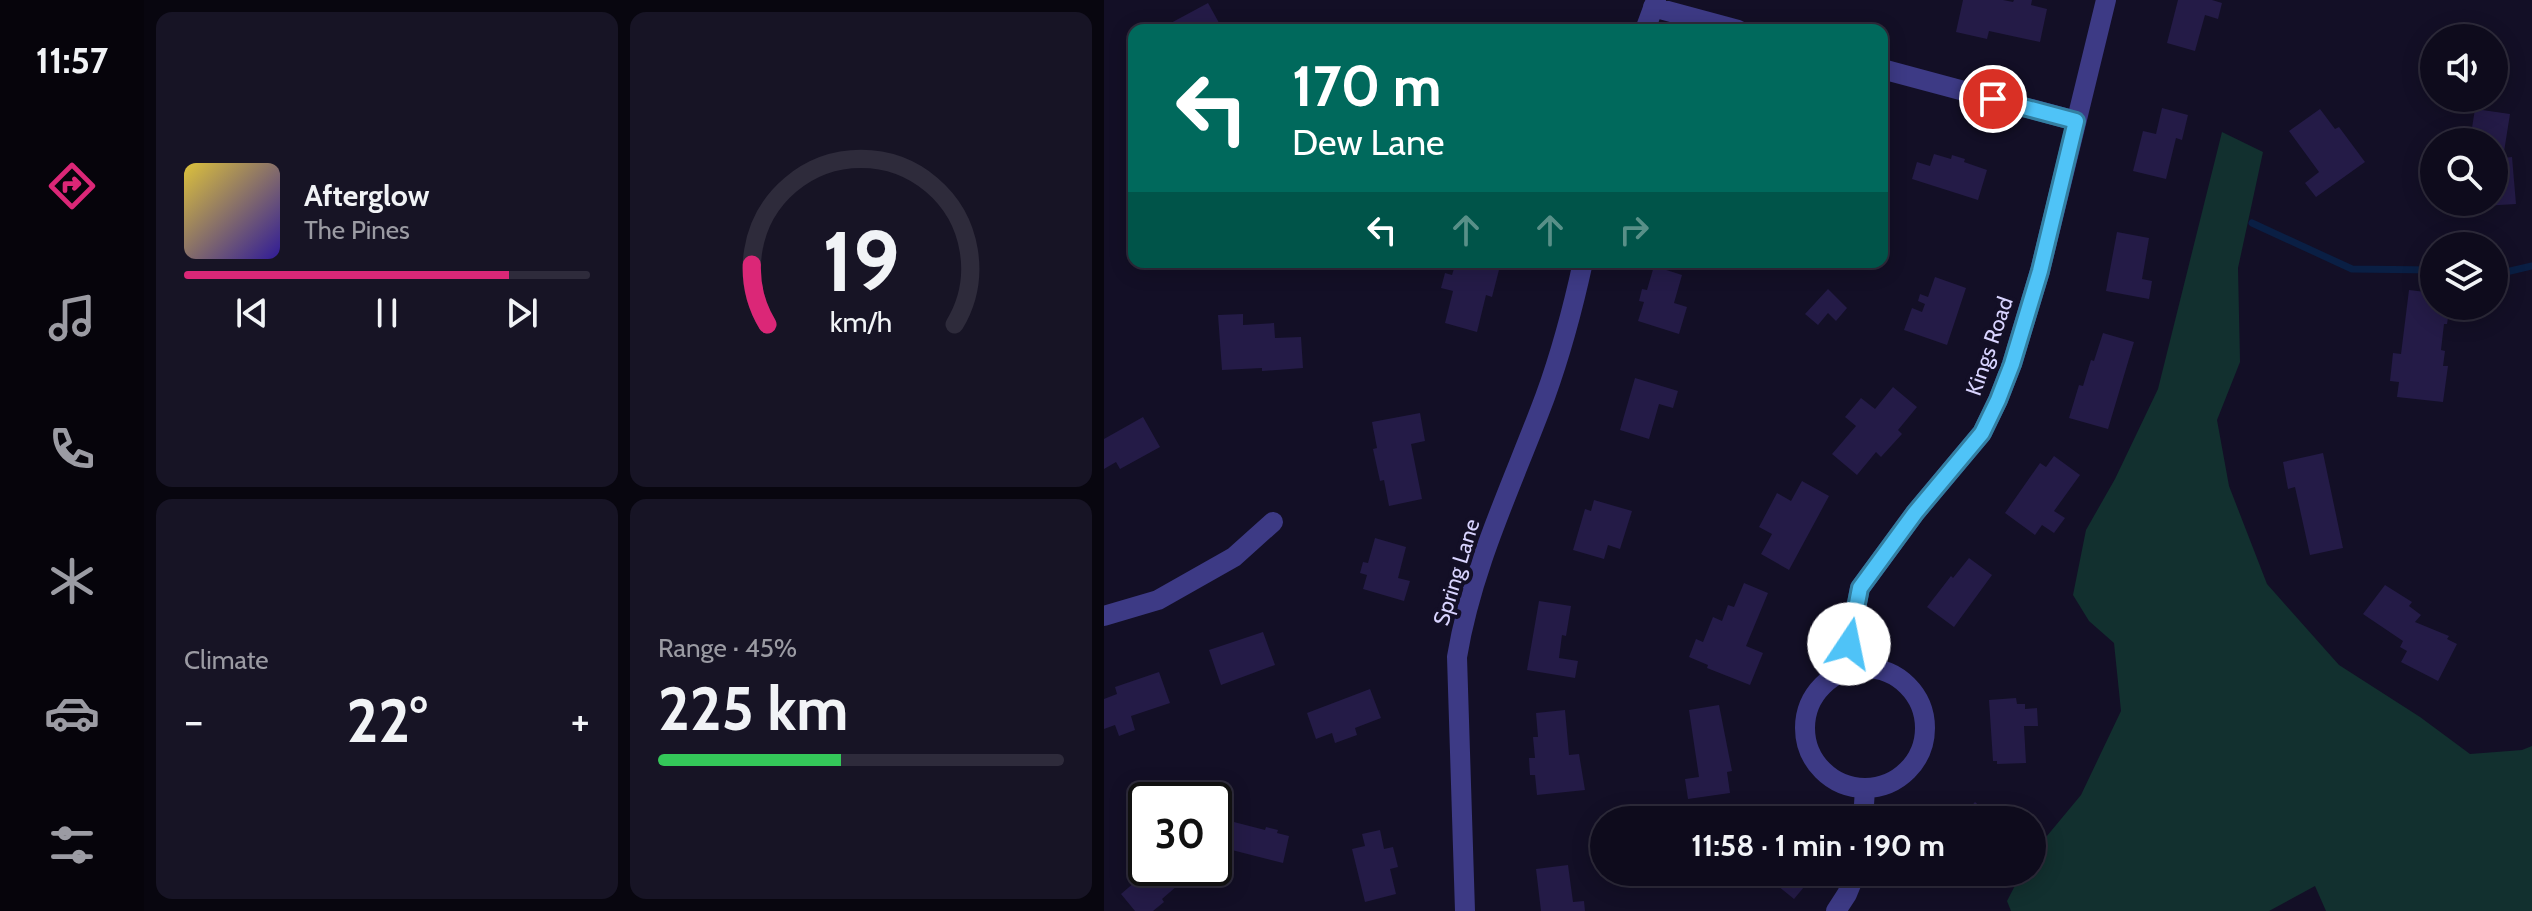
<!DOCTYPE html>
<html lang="en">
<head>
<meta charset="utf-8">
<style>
	body { margin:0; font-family:Cabin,sans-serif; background:#171425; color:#f1f3f6; height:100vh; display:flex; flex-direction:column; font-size:30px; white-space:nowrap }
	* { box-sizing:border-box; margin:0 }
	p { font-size:26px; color:#9b9ba3 }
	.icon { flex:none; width:44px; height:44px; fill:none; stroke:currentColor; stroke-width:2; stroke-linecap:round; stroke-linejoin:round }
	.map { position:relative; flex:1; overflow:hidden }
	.drawer { display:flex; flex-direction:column; gap:12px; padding:12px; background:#08060f; width:960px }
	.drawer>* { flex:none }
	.top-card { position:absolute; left:24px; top:24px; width:760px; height:244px; border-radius:16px; box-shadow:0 4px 20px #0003,0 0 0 2px #2e2b3b; background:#00695c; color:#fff; overflow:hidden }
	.buttons { position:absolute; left:1316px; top:24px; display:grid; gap:16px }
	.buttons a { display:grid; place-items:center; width:88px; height:88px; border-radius:50%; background:#0e0b1c; box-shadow:0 4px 20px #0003,0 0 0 2px #2e2b3b; font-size:40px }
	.speed { position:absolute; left:24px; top:782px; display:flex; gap:16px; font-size:40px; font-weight:700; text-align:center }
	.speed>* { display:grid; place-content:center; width:104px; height:104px; border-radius:50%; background:#0e0b1c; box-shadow:0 4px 20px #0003,0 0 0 2px #2e2b3b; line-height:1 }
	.speed .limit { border:4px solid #111; border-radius:12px; background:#fff; color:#111 }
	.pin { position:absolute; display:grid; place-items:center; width:68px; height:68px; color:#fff; margin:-34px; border:4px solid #fff; border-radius:50%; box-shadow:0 2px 8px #0007 }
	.me { position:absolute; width:88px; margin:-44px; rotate:11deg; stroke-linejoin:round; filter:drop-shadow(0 0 6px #0008) }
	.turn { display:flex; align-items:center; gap:28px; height:168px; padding:0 32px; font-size:36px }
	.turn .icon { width:104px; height:104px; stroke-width:2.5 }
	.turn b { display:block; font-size:56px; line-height:68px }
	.lanes { display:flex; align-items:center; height:76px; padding:0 32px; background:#0003; justify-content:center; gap:40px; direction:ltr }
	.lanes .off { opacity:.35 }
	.big { font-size:60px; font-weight:700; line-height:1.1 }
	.drawer .card { flex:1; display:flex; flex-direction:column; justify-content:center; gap:12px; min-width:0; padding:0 28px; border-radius:16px; background:#171425 }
	.drawer .dial { align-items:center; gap:0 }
	.dial svg { height:208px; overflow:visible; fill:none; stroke:#2e2b3b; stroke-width:7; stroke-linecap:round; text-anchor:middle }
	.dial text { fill:#f1f3f6; stroke:none }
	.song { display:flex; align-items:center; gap:24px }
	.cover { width:96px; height:96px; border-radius:12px; background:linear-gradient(135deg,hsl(50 70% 55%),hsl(250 70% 35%)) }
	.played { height:8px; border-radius:4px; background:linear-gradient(90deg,#db2777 80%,#2e2b3b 80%) }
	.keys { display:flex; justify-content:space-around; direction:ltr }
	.heat { display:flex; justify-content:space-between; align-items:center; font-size:44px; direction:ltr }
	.charge { height:12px; border-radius:6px; background:linear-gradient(90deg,#34c759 45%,#2e2b3b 0) }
	.drawer .tiles { flex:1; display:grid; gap:12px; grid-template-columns:repeat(2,1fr) }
	.trip { position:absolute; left:486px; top:806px; width:456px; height:80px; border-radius:40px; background:#0e0b1c; box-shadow:0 4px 20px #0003,0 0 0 2px #2e2b3b; font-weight:700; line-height:80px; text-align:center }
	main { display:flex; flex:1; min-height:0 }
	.menu { display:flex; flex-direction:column; width:144px; justify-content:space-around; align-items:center; background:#06040b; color:#9b9ba3 }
	.menu .icon { width:56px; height:56px }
	.menu .current { color:#db2777 }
	.menu b { font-size:36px; color:#f1f3f6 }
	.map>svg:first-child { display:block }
	.green { fill:#12302f }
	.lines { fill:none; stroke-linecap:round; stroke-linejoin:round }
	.stream { stroke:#0a1f44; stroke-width:7 }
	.building { fill:#241b47 }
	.minor { stroke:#3d3a85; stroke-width:20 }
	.route-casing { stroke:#337fa1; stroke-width:20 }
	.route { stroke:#4fc3f7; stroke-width:14 }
	.labels { text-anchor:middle; stroke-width:8; stroke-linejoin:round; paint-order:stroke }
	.street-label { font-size:22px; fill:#d9d4ff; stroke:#130f26 }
</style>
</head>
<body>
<main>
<nav class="menu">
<b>11:57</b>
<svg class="icon current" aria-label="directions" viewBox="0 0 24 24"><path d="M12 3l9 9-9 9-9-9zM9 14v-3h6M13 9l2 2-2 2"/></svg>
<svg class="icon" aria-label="music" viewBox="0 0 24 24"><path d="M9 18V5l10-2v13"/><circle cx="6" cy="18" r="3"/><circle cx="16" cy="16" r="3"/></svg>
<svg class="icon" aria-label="phone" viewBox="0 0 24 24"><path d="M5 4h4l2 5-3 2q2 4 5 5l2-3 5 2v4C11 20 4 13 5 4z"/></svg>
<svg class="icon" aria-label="climate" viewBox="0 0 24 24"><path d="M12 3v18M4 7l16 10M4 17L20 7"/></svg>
<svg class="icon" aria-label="car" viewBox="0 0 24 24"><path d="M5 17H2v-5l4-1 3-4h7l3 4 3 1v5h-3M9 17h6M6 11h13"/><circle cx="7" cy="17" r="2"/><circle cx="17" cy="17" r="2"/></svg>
<svg class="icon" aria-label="filters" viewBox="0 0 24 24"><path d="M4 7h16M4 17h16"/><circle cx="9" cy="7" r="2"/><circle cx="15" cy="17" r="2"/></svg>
</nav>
<section class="drawer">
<div class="tiles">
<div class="card">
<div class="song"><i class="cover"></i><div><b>Afterglow</b><p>The Pines</p></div></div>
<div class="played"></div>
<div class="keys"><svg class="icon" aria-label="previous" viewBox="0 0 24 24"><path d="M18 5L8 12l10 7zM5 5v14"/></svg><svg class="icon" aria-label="pause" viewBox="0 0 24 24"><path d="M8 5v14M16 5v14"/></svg><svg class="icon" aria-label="next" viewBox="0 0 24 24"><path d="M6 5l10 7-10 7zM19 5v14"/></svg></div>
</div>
<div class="card dial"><svg viewBox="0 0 100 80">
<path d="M14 69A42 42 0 1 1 86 69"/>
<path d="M14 69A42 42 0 0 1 8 46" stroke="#db2777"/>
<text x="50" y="56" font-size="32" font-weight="700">19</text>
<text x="50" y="72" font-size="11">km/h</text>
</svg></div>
<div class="card"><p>Climate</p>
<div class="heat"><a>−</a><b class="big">22°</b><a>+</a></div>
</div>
<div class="card"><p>Range · 45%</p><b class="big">225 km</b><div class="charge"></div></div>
</div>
</section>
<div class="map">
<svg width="1428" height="911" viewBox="0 0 1428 911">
	<rect width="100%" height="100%" fill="#130f26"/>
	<path class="green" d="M 1118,132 L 1159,152 L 1134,268 L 1136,362 L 1113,420 L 1125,486 L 1163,584 L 1235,665 L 1316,717 L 1366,754 L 1418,750 L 1428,746 L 1428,911 L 1222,911 L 1211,886 L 1165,911 L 907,911 L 903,901 L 918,872 L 928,872 L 928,854 L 977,795 L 1017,711 L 1010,643 L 985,621 L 969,595 L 982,530 L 1011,479 L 1054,389 Z"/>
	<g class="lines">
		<path class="stream" d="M 28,209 L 30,208
			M 1148,223 L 1248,269 L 1330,270
			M 1390,271 L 1402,272 L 1428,266"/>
	</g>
	<path class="building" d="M 859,0 L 899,0 L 909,2 L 910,0 L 928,0 L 927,5 L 943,9 L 936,42 L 885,31 L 883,39 L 852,32 Z
		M 1074,0 L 1108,0 L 1118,3 L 1114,19 L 1101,15 L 1091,51 L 1063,43 Z
		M 104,3 L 119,30 L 68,30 L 65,24 Z
		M 1058,108 L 1084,115 L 1078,140 L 1072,138 L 1062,179 L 1029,171 L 1039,131 L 1052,134 Z
		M 1216,109 L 1231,129 L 1235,127 L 1261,162 L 1212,197 L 1201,183 L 1215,172 L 1185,131 Z
		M 1371,109 L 1406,114 L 1399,158 L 1408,157 L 1412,204 L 1378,206 L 1378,202 L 1390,202 L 1390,142 L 1361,142 L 1362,133 L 1367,134 Z
		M 830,154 L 847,159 L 848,155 L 861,159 L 860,162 L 883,170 L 874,200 L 808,179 L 813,162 L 826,166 Z
		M 1013,232 L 1045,238 L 1038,279 L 1048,281 L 1045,299 L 1002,291 Z
		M 352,262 L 381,262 L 396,266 L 388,297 L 382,295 L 373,332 L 341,323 L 349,291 L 337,288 L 341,273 L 348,275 Z
		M 550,266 L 578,275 L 570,303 L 583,307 L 575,334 L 534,321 L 540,302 L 535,301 L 538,289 L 543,290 Z
		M 831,277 L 862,288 L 843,345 L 800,330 L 808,308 L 818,312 L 821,304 L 814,301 L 816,294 L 824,297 Z
		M 724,289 L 743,308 L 732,321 L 724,313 L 714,325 L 701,314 Z
		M 1305,290 L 1330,293 L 1330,306 L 1346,306 L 1343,324 L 1340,324 L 1337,350 L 1341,351 L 1339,366 L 1344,366 L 1339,402 L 1293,397 L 1295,382 L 1286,381 L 1289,353 L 1297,354 Z
		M 139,314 L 139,325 L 170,323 L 171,338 L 197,337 L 199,368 L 158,371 L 158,368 L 118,370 L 114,315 Z
		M 999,333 L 1030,342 L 1004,429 L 965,418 L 975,385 L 979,386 L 987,360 L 990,361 Z
		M 531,378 L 574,391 L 569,408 L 555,404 L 545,439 L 516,430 Z
		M 789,387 L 813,407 L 794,430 L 798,434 L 777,457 L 772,452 L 753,475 L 728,454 L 752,426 L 741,417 L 757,398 L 771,409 Z
		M 316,413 L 321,441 L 307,444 L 318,499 L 285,506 L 280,480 L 276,481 L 269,449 L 273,448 L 268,422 Z
		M 39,417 L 56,447 L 16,469 L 12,462 L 0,469 L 0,439 Z
		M 1219,453 L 1239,548 L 1206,555 L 1191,487 L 1184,489 L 1179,462 Z
		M 950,456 L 976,475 L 950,511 L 961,518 L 950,533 L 938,525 L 931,535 L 901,513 L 936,463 L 942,467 Z
		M 698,481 L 725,496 L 685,570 L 657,554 L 668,534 L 655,527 L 673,493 L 687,501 Z
		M 490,500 L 528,511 L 516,549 L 504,545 L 500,559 L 469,550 L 481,509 L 487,511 Z
		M 271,538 L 302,547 L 294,578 L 306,581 L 300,601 L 259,589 L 263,575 L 256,573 L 259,562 L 264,563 Z
		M 865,558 L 888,575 L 850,627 L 823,607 L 847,576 L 849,578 Z
		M 640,583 L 664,593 L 642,646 L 659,653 L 646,685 L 603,668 L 604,665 L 585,657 L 592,639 L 599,642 L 609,617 L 618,621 L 624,605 L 630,607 Z
		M 1281,585 L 1308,602 L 1305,606 L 1317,615 L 1311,622 L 1345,636 L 1343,639 L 1353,644 L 1334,681 L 1297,662 L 1303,651 L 1296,647 L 1299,641 L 1259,614 Z
		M 435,601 L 467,606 L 462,636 L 458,635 L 455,658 L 474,661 L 471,678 L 423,670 Z
		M 159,632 L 171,665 L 117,685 L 105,650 Z
		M 55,672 L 66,703 L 27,716 L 31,730 L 15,736 L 11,725 L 0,729 L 0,699 L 13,694 L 11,687 Z
		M 266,689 L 277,718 L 251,728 L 253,735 L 231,743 L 228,733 L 212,739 L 203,713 Z
		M 912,698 L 913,704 L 921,704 L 921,709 L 933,708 L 934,726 L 920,726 L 922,763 L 893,764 L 893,761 L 889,761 L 885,700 Z
		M 615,705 L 628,771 L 623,772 L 626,793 L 584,799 L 581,779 L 595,777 L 585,710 Z
		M 461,710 L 465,755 L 475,754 L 481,790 L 433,795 L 431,775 L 426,775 L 425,758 L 431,758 L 429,737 L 434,737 L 432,713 Z
		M 871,802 L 891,820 L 855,820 Z
		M 126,821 L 161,830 L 162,827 L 174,830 L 173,833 L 185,836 L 179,863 L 120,848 Z
		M 276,830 L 280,849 L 289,847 L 294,867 L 286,869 L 292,894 L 261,902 L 248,849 L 261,846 L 258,834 Z
		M 464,865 L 469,902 L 480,901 L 481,911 L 437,911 L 432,869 Z
		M 43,868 L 72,868 L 81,879 L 58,899 L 60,902 L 49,911 L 31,911 L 17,894 L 38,876 L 36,874 Z
		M 639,872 L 706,872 L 710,875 L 690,899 L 659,874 L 651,882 Z
		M 843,872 L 870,872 L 873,874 L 860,888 Z"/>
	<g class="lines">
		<path class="minor" d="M 549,7 L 634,30
			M 541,30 L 552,0
			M 778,69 L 972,121
			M 0,616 L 54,600 L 130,557 L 169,522
			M701 728a60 60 0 1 1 120 0a60 60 0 1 1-120 0Z
			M 739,672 L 756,588 L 811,513 L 878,433 L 894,400 L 908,364 L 936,271 L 1002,0
			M 759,820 L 761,789
			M 361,911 L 353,657 C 368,566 409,483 441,397 C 457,353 469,308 479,262
			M 732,911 L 743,894 L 752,872"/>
	</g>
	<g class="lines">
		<g class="route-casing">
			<path id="route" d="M 745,644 L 756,588 L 811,513 L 878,433 L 894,400 L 908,364 L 936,271 L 972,121 L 889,99"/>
		</g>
		<use href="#route" class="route"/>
	</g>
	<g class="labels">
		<g class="street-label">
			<text transform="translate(885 346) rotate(-71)" y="8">Kings Road</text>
			<text transform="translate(352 572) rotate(-73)" y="8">Spring Lane</text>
		</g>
	</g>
</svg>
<div class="buttons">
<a><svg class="icon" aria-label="sound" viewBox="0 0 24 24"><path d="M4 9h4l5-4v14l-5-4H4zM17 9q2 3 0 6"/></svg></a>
<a><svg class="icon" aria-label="search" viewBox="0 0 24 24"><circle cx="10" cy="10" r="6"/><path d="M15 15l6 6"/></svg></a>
<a><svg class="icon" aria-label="layers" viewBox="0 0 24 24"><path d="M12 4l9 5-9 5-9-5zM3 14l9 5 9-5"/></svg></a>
</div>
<div class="speed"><div class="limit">30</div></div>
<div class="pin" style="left:889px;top:99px;background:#d93025"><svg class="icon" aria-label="arrive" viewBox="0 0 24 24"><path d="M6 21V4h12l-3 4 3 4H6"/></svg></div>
<svg class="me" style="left:745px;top:644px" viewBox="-20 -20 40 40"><circle r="19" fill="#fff"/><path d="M0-13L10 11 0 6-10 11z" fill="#4fc3f7"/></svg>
<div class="trip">11:58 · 1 min · 190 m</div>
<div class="top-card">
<div class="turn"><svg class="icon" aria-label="left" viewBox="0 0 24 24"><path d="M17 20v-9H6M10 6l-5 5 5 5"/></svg><div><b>170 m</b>Dew Lane</div></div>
<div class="lanes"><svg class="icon" aria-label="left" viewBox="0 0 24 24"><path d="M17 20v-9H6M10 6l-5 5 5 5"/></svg><svg class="icon off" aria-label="ahead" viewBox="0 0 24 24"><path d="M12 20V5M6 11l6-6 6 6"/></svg><svg class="icon off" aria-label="ahead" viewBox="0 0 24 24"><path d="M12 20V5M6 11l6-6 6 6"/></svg><svg class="icon off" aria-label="right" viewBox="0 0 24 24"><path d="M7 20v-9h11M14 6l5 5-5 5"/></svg></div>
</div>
</div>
</main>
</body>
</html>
